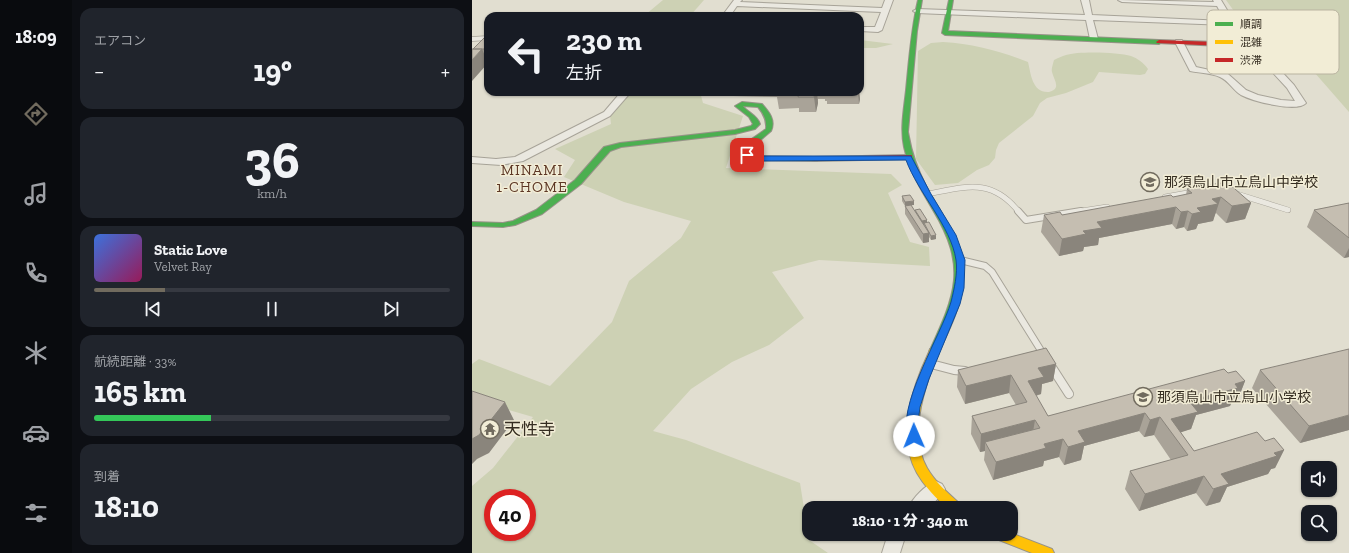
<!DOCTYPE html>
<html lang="ja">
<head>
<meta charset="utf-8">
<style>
	body { margin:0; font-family:"Zilla Slab","Noto Sans JP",serif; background:#20242c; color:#f1f3f6; height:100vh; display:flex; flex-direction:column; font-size:15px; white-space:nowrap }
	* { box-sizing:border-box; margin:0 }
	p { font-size:13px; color:#9ea1a6 }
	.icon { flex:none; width:22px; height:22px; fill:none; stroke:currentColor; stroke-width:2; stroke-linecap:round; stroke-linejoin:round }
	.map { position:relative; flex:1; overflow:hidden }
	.drawer { display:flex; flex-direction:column; gap:8px; padding:8px; background:#0d0f14; width:400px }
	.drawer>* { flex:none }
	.hud { position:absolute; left:12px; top:12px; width:380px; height:84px; border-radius:12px; box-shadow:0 1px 3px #0004; background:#171b24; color:#f1f3f6; overflow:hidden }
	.fabs { position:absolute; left:829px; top:461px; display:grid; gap:8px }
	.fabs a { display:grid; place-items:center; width:36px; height:36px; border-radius:8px; background:#171b24; box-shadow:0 1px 3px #0004; font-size:20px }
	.speed { position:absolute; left:12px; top:489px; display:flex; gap:8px; font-size:20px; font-weight:700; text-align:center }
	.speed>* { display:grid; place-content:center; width:52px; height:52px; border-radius:50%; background:#171b24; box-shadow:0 1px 3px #0004; line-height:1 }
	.speed .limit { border:6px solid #d22; background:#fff; color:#111 }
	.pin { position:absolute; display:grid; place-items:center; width:34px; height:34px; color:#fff; margin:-17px; border-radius:8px; box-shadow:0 2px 6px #0006 }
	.me { position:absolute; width:44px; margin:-22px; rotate:359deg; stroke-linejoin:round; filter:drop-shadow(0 0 3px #0008) }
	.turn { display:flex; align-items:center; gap:14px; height:84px; padding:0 16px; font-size:18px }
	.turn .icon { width:52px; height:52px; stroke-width:2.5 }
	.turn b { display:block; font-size:28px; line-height:34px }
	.big { font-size:30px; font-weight:800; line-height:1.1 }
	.drawer .tile { flex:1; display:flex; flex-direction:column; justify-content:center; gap:6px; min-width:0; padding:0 14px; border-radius:12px; background:#20242c }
	.drawer .dial { align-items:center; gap:0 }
	.dial b { font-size:52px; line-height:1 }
	.song { display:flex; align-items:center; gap:12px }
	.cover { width:48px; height:48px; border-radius:6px; background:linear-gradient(135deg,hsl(220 70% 55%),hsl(330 70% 35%)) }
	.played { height:4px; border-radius:2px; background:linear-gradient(90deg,#716b5e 20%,#363941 20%) }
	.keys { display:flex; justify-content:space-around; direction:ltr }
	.heat { display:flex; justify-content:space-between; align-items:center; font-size:22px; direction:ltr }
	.charge { height:6px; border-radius:3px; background:linear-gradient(90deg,#34c759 33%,#363941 0) }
	.trip { position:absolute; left:330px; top:501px; width:216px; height:40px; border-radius:12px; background:#171b24; box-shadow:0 1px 3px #0004; font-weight:800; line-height:40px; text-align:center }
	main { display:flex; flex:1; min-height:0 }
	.tabs { display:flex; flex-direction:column; width:72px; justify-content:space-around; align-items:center; background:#090b0e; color:#9ea1a6 }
	.tabs .icon { width:28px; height:28px }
	.tabs .on { color:#716b5e }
	.tabs b { font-size:18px; color:#f1f3f6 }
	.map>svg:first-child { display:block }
	.green { fill:#cdd1b4; fill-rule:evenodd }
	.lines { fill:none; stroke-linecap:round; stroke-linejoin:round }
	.lane-far3-casing { stroke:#a7a398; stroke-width:5.5 }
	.lane-far2-casing { stroke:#a7a398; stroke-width:6 }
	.lane-far1-casing { stroke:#a7a398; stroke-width:8 }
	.lane-casing { stroke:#a7a398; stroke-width:10 }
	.street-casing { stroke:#a7a398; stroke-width:2 }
	.fast-casing { stroke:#979388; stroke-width:2 }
	.slow-casing { stroke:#979388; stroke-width:2 }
	.jam-casing { stroke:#979388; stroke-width:2 }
	.lane-far3 { stroke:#eae8e0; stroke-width:4 }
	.lane-far2 { stroke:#eae8e0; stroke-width:5 }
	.lane-far1 { stroke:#eae8e0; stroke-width:6 }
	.lane { stroke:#eae8e0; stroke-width:8 }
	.street { fill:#eae8e0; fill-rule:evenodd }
	.fast { fill:#4caf50; fill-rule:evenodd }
	.slow { fill:#ffc107; fill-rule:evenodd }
	.jam { fill:#c62828; fill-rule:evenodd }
	.wall { fill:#a9a398 }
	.shaded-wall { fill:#8a857c }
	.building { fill:#c5beb1; stroke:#8a857c }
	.route { fill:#1a73e8; stroke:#114b97 }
	.labels { text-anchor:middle; stroke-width:3; stroke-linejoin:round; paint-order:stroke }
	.poi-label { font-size:14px; fill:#352d21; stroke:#f2edd6; text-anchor:start }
	.neighbourhood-label { font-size:15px; letter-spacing:1px; fill:#5d3725; stroke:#f2edd6 }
	.near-poi-label { font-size:17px; fill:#352d21; stroke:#f2edd6; text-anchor:start }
	.key { fill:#f2edd6; stroke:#b9b3a0; stroke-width:1 }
	.key-label { font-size:11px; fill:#352d21 }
</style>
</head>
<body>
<main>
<nav class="tabs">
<b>18:09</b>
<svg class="icon on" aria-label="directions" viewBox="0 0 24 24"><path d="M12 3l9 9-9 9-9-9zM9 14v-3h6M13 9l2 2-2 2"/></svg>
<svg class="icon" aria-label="music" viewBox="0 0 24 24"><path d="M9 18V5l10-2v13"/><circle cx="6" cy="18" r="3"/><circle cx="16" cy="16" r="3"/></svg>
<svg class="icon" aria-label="phone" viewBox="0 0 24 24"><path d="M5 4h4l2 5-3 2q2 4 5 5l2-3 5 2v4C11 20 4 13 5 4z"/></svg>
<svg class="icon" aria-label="climate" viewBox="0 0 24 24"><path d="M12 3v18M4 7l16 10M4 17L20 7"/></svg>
<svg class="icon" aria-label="car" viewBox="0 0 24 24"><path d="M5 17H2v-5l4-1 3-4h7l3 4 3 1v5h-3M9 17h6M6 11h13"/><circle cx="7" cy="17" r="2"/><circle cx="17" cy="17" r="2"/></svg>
<svg class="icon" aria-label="filters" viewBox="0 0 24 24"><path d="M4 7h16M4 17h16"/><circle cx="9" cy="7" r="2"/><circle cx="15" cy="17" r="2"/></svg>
</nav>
<section class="drawer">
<div class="tile"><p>エアコン</p>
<div class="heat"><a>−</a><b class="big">19°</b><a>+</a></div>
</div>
<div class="tile dial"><b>36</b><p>km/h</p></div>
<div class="tile">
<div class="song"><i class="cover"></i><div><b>Static Love</b><p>Velvet Ray</p></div></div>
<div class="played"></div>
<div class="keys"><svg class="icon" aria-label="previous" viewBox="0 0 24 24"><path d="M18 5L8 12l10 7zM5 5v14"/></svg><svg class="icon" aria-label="pause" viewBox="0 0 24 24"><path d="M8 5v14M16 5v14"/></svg><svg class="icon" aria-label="next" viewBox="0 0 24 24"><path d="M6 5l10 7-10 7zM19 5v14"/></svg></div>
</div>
<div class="tile"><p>航続距離 · 33%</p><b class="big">165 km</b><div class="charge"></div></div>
<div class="tile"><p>到着</p><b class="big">18:10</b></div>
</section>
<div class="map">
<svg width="877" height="553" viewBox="0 0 877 553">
	<rect width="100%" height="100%" fill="#e1ded0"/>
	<path class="green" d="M 191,0 L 232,0 L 218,16 L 140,16 L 145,14 L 173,15 Z
		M 754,0 L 877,0 L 877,112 L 808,33 L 767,18 Z
		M 388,40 L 421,44 L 404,48 L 388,48 Z
		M 471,42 C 502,44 528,51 556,62 C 559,74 560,93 577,92 C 580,91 583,90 584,87 C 585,82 581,77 580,72 C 579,69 581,64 582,60 C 586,58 590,56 594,55 C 606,51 646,52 659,56 C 665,58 672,63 676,69 L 673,74 L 668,75 L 627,72 L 621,82 L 594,93 L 575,98 L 568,103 L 561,116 L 527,143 L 524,150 L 523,158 L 517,165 L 505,170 L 486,183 L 463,185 L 444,159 L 446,51 L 459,43 Z
		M 159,92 L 228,92 L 231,103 L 271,116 L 254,168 L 419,174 L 430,185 L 416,193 L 438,242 L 457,247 L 458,266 L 347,260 L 300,272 L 332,318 L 297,345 L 260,362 L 219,389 L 181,431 L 214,440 L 328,483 L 337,540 L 356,553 L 0,553 L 0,486 L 21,468 L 61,417 L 12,403 L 0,406 L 0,364 L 7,359 L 78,386 L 140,322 L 157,281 L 209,238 L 219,221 L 152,202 L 92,177 L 103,160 L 83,149 L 139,124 L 138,115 ZM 21,498 L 55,498 L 55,532 L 21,532 Z"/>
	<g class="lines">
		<g class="lane-far3-casing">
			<path id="lane-far3" d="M 0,39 L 16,38"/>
		</g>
		<g class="lane-far2-casing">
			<path id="lane-far2" d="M 455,194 C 494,187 519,177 547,212
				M 765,194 L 816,210
				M 693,197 L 721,192
				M 603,212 L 635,207"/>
		</g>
		<g class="lane-far1-casing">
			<path id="lane-far1" d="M 546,211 L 554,220 L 609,211
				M 488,260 L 513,266 L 520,272 L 573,357"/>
		</g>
		<g class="lane-casing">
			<path id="lane" d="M 459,364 L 482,370 L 493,371
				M 579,366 L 597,394"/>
		</g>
		<g class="street-casing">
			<path id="street" d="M 262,0 L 270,0 L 268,2 L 410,8 L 413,0 L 421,0 L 410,30 L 406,32 L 388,31 L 388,27 L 403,27 L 409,12 L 265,6 L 258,16 L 250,16 Z
				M 609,0 L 617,0 L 620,15 L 753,21 L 745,6 L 650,2 L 646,0 L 742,2 L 741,0 L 749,0 L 775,43 L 796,57 L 822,85 L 834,103 C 825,113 780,101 769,95 C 761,90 757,81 748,77 C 739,73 728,73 718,71 L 703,42 L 704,40 L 710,40 L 724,67 L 756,74 L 774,90 L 786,95 L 809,100 L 823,101 L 815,88 L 790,61 L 769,47 L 756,25 L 621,20 L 626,39 L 622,41 L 618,39 L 614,20 L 445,13 L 441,11 L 445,9 L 613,15 Z
				M 149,92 L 159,92 L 138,116 L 51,161 L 29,165 L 0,163 L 0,157 L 24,159 L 43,157 L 132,112 Z
				M 464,481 L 470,484 L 473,489 L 470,494 L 457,508 L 436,508 C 441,498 453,485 464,481 Z
				M 416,534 L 434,534 L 428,553 L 410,553 Z"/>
		</g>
		<g class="fast-casing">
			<path id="fast" d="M 446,0 L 450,0 L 445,31 L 436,132 L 437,137 C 440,155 446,170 454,186 C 472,220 497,248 490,289 C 487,311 476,332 467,352 L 466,355 L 458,355 L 457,352 C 483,295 496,268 461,210 C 449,190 437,170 432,147 C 428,128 432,109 434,90 C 437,60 439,30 446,0 Z
				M 477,0 L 481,0 L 476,31 L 687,40 L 690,42 L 687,44 L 473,35 L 470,33 Z
				M 270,102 L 290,104 C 297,112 304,120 299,131 L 277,150 L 278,154 L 282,156 L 342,157 L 346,159 L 345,161 L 280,160 L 272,157 L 269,150 L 274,143 L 294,129 C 295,120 292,114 286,107 L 271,106 C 275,112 285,115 288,124 L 283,129 L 263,134 L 149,147 L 138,151 L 109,184 L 70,214 L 43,225 L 31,227 L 0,226 L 0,222 L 31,223 L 41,221 L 64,210 L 103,180 L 132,147 L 148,143 L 263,130 L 279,126 L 281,124 L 277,117 L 263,106 Z"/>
		</g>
		<g class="slow-casing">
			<path id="slow" d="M 462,348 L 466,349 L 467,352 C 453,384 436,435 455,468 C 463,482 476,493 488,504 L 490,508 L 475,508 C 464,498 453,487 445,473 C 424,435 440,388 457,352 L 458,349 Z
				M 539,533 L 580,549 L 582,553 L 560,553 L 522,538 L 521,534 L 539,534 Z"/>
		</g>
		<g class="jam-casing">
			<path id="jam" d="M 687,40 L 772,43 L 775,45 L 772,47 L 685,43 L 684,42 Z
				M 437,155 L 440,155 L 440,159 L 342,161 L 338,159 L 342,157 Z"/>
		</g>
		<use href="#lane-far3" class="lane-far3"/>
		<use href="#lane-far2" class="lane-far2"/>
		<use href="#lane-far1" class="lane-far1"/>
		<use href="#lane" class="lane"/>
		<use href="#street" class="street"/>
		<use href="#fast" class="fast"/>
		<use href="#slow" class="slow"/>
		<use href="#jam" class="jam"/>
	</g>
	<path class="wall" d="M 16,34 L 16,56 L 14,56 L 16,63 L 1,49 Z
		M 261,92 L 387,92 L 388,99 L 387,104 L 355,104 L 355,101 L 353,101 L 353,99 L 346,99 L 346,103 L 344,112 L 327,112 L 327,108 L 307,109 L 305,97 L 261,96 Z
		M 715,189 L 779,203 L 773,219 L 754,223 L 744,213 L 743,214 L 741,221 L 726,224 L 724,229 L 715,231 L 712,227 L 704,229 L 700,224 L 627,238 L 626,245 L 612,247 L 611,251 L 587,256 L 569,232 L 572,215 L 590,215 L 701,197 L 714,195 Z
		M 430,196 L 442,205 L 439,205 L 443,212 L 443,210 L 455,220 L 455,223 L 464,239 L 459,240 L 457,237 L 457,242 L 451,243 L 433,214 L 433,206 L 430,201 Z
		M 877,203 L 877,257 L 872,258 L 835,227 L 842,210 Z
		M 584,364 L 581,381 L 570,384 L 569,394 L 564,396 L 576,416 L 756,373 L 773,381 L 766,399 L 760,401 L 758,406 L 724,415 L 719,429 L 708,432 L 722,451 L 793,441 L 812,450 L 803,468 L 799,469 L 796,474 L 755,487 L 748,502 L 734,506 L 724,493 L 667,511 L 653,489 L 658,471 L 699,460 L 682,435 L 672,437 L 667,431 L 612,446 L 609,460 L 592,465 L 587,457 L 572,461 L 571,466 L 521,480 L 512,460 L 513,451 L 508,452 L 499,434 L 500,416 L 544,405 L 537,393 L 493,404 L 485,387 L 486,370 Z
		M 788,370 L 877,430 L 828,443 L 780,388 Z"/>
	<path class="shaded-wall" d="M 10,49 L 16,63 L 0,81 L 0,60 Z
		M 344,92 L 345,92 L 346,103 L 344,112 L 342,97 Z
		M 386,92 L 387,92 L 388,99 L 387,104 Z
		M 749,197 L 741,221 L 726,224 L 724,229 L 715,231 L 720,214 L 725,208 L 740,199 Z
		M 442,201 L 442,205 L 433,206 L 433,202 Z
		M 779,203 L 773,219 L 754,223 L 760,206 Z
		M 704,207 L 700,224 L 627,238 L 626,245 L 612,247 L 611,251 L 587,256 L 590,239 L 611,231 L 625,222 Z
		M 716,211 L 712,227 L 704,229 L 709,212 Z
		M 455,220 L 455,225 L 452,223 L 451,225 L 450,226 L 450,221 Z
		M 457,233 L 457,242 L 451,243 L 451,234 Z
		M 464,235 L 464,239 L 459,240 L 459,236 Z
		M 877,248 L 877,257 L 872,258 Z
		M 584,364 L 581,381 L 570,384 L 569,394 L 553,398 L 556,381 L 566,368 Z
		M 539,375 L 537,393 L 493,404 L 494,386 Z
		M 773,381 L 766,399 L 760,401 L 758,406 L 724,415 L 719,429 L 701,435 L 699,419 L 717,401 L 763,384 Z
		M 33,402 L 42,420 L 17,453 L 5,459 L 0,464 L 0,439 Z
		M 673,413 L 667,431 L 612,446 L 609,460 L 592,465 L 596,447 L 606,431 Z
		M 877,415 L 877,430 L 828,443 L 837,426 Z
		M 688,417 L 682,435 L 672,437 L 678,420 Z
		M 563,420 L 560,438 L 513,442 L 513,451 L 508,452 L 509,434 Z
		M 591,439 L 587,457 L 572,461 L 571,466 L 521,480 L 524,462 L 572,444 Z
		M 812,450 L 803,468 L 799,469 L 796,474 L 755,487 L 748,502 L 734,506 L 749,474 L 802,453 Z
		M 732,476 L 724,493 L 667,511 L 673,494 Z"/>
	<path class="building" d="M 16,34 L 16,49 L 1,49 Z
		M 0,49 L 10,49 L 0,60 Z
		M 306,92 L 344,92 L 342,97 L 326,97 L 327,93 L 305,94 Z
		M 755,182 L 779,203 L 760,206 L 749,197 L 740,199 L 746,204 L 725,208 L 729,212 L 720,214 L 716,211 L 709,212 L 704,207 L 625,222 L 630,228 L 611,231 L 614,234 L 590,239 L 572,215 L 588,212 L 590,215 L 699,195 L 701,197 L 720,193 L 715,189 Z
		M 438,195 L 442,201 L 433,202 L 430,196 Z
		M 877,203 L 877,238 L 842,210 Z
		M 439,205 L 457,233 L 451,234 L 433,206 Z
		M 448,209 L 455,220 L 450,221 L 443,210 Z
		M 457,222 L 464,235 L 459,236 L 452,223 Z
		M 574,348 L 584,364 L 566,368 L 572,377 L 556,381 L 576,416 L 752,369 L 756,373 L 764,371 L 773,381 L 763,384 L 766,388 L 717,401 L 726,412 L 699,419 L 722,451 L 785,432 L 793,441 L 802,438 L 812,450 L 802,453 L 805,456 L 749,474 L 757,484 L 741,489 L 732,476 L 673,494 L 658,471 L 716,455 L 688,417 L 678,420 L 673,413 L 606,431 L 613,442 L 596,447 L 591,439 L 572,444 L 574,448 L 524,462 L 513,442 L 568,428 L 563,420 L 509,434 L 500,416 L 555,402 L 539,375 L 494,386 L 486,370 Z
		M 877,349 L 877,415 L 837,426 L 788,370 Z
		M 0,391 L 33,402 L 7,435 L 0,439 Z"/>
	<path class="route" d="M 272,153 L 288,156 L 439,156 L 459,194 L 484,235 L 493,260 L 492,288 L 488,304 L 457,379 L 448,407 L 446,423 L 447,436 L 446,440 L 442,441 L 437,440 C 422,409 470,334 479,302 C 482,290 486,273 484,260 C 479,226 446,193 434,160 L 288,161 L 277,159 L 272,156 Z"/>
	<defs>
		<g id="school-ring" transform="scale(1)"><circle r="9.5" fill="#f2edd6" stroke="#716b5e" stroke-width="1.5"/><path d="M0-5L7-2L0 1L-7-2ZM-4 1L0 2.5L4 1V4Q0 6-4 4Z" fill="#716b5e"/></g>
		<g id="temple-ring" transform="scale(1)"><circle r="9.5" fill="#f2edd6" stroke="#716b5e" stroke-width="1.5"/><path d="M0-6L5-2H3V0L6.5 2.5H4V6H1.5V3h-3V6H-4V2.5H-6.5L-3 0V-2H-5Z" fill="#716b5e"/></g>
	</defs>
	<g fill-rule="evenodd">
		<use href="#school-ring" x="678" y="182"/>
		<use href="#school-ring" x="671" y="397"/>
		<use href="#temple-ring" x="18" y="429"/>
	</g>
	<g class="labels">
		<g class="poi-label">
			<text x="692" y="187">那須烏山市立烏山中学校</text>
			<text x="685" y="402">那須烏山市立烏山小学校</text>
		</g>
		<g class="neighbourhood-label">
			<text x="60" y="175">MINAMI<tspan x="60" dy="17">1-CHOME</tspan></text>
		</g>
		<g class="near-poi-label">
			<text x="32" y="435">天性寺</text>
		</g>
	</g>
	<rect x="735" y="10" width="132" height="64" rx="6" class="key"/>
	<rect x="743" y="22" width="18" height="4" fill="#4caf50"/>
	<rect x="743" y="40" width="18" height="4" fill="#ffc107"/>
	<rect x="743" y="58" width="18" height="4" fill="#c62828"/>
	<g class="key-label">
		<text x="768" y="28">順調</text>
		<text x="768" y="46">混雑</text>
		<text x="768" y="64">渋滞</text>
	</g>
</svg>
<div class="fabs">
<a><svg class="icon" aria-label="sound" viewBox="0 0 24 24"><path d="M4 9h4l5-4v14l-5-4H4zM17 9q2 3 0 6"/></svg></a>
<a><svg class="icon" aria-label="search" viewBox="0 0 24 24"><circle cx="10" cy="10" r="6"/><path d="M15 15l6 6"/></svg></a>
</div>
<div class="speed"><div class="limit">40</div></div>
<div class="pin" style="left:275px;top:155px;background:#d93025"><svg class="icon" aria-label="arrive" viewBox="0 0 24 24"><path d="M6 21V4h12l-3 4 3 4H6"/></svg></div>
<svg class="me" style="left:442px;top:436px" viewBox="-20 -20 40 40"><circle r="19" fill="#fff"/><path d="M0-13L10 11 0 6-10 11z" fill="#1a73e8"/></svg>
<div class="trip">18:10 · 1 分 · 340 m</div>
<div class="hud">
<div class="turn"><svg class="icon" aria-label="left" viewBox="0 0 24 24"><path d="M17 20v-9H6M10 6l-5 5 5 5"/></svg><div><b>230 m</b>左折</div></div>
</div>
</div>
</main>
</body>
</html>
